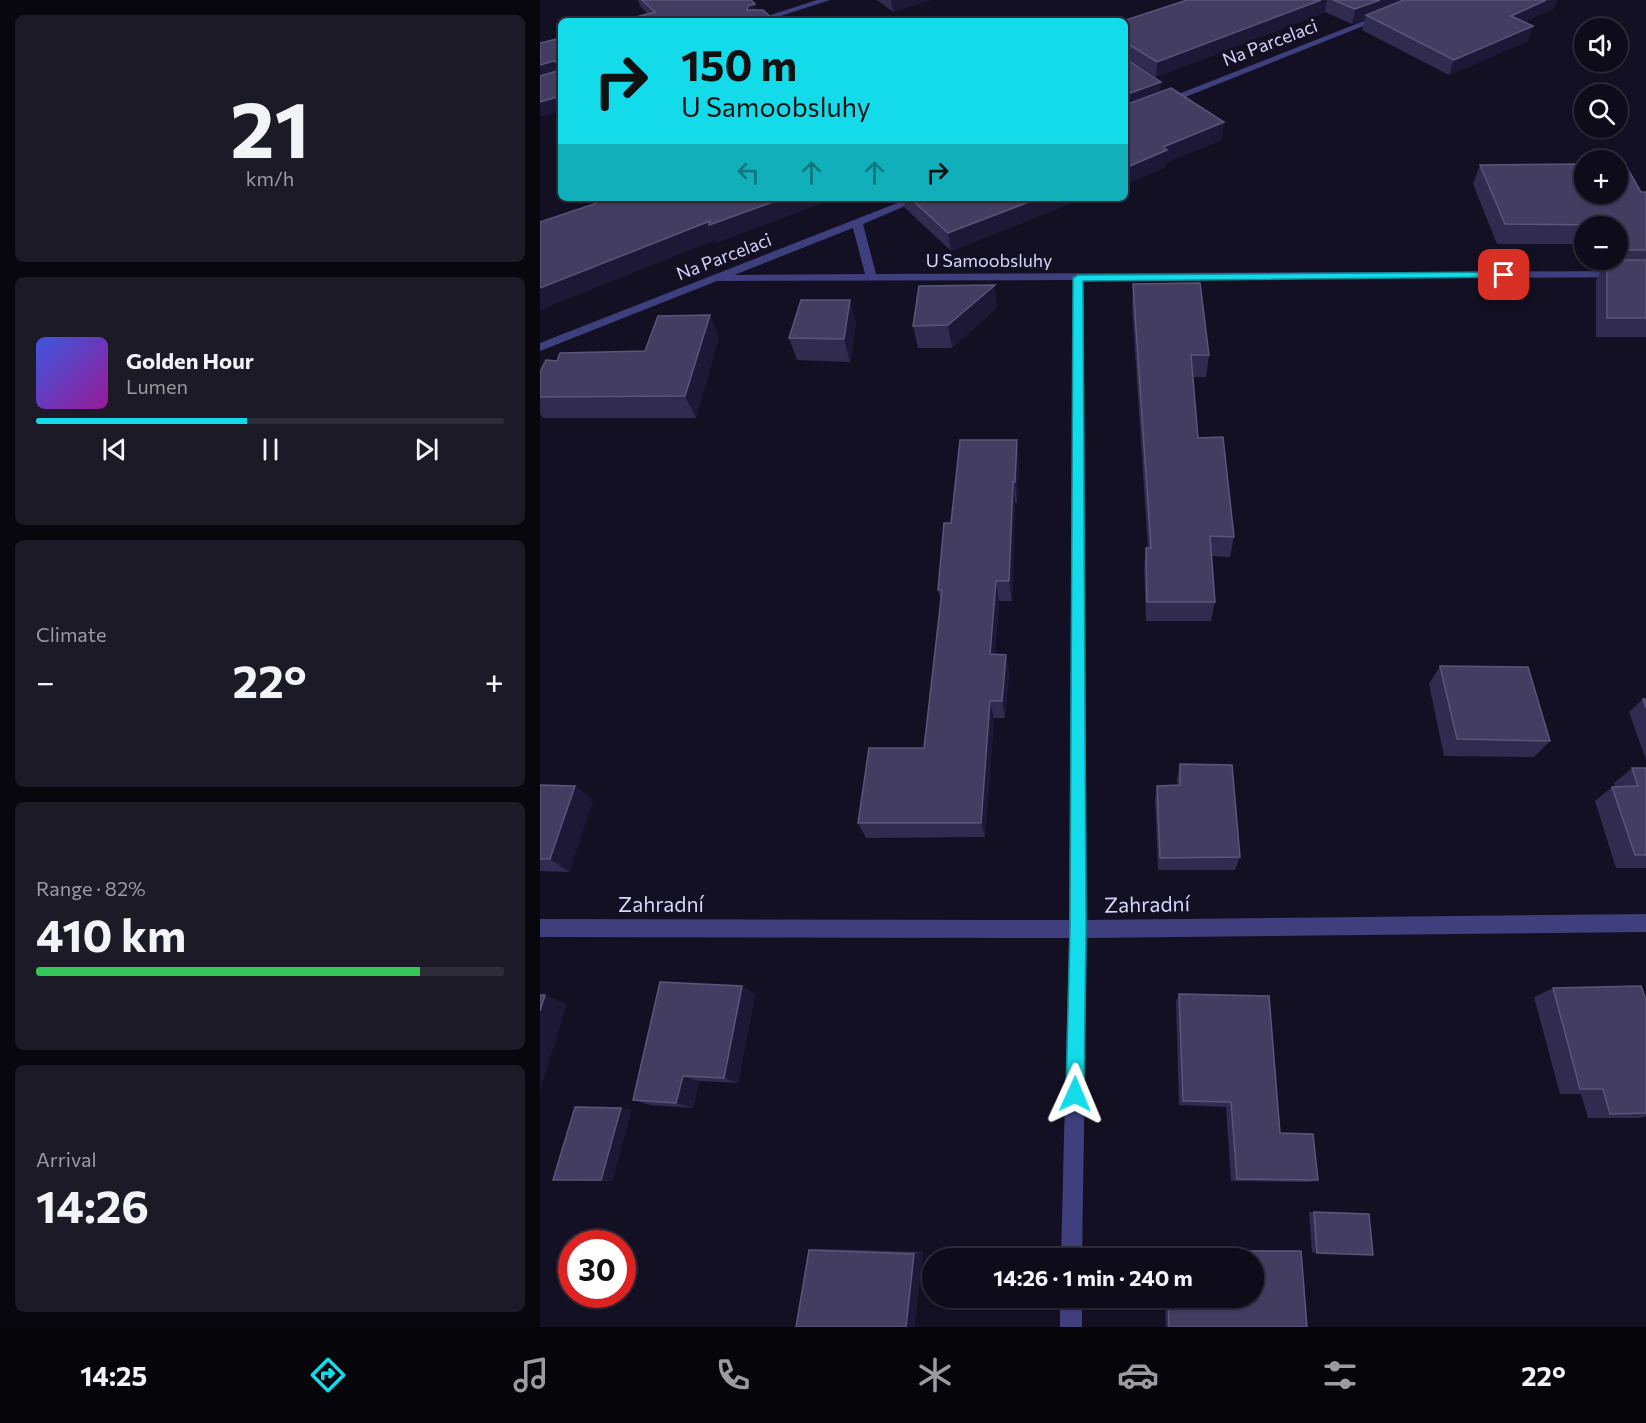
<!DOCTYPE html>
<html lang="en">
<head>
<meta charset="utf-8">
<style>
	body { margin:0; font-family:Commissioner,sans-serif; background:#1c1a27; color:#f1f3f6; height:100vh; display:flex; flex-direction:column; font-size:22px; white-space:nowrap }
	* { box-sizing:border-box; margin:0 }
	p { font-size:20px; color:#9b9ba2 }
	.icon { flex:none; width:33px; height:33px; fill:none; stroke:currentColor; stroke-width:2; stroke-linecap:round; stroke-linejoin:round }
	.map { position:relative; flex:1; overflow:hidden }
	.drawer { display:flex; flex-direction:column; gap:15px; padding:15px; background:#08070e; width:540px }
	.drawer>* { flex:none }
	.hud { position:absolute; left:18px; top:18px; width:570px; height:183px; border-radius:9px; box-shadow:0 2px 4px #0004,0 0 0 2px #2e2c39; background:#14dbe9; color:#111; overflow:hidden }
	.buttons { position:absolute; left:1034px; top:18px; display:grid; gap:12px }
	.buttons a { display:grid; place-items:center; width:54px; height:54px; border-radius:50%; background:#0e0c1a; box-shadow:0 2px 4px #0004,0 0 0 2px #2e2c39; font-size:30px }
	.speed { position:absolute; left:18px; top:1230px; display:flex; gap:12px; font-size:30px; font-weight:700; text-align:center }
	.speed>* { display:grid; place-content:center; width:78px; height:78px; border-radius:50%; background:#0e0c1a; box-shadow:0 2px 4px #0004,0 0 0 2px #2e2c39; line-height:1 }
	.speed .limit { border:9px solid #d22; background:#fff; color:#111 }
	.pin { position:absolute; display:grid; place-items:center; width:51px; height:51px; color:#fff; margin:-26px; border-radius:12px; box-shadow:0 3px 9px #0006 }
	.me { position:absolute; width:66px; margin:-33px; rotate:1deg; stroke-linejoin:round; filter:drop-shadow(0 0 4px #0008) }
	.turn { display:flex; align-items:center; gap:21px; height:126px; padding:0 24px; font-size:27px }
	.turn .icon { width:78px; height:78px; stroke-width:2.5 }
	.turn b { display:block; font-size:42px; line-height:51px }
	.lanes { display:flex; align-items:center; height:57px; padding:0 24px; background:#0003; justify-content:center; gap:30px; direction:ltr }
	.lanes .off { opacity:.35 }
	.big { font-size:45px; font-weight:700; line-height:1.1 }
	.drawer .tile { flex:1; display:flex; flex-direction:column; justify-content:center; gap:9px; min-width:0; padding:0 21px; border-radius:9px; background:#1c1a27 }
	.drawer .dial { align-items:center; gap:0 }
	.dial b { font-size:78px; line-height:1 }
	.song { display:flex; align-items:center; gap:18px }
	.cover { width:72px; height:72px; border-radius:9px; background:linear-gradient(135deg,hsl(230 70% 55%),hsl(300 70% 35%)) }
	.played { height:6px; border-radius:3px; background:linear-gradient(90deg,#14dbe9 45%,#2e2c39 45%) }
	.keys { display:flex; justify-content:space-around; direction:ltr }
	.heat { display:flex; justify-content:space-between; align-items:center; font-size:33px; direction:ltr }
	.charge { height:9px; border-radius:4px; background:linear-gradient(90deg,#34c759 82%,#2e2c39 0) }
	.trip { position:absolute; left:382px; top:1248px; width:342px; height:60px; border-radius:30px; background:#0e0c1a; box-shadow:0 2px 4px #0004,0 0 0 2px #2e2c39; font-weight:700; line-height:60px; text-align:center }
	.menu { display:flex; height:96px; justify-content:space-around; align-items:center; background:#06050a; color:#9b9ba2 }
	.menu .icon { width:42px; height:42px }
	.menu .selected { color:#14dbe9 }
	.menu b { font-size:27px; color:#f1f3f6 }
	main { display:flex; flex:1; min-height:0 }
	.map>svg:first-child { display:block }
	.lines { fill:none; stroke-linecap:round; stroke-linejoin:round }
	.minor { fill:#403f7e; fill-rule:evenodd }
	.wall { fill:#312b4f }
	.shaded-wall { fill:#1d1836 }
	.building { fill:#433d61; stroke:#5a557a; stroke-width:1.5 }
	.route { fill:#14dbe9; stroke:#0d8e97; stroke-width:1.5 }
	.labels { text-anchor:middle; stroke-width:6; stroke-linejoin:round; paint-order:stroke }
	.far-street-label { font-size:18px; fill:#d8d5fb; stroke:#131023 }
	.street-label { font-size:21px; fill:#d8d5fb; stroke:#131023 }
</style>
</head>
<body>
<main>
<section class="drawer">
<div class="tile dial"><b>21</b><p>km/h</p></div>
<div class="tile">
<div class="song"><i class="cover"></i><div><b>Golden Hour</b><p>Lumen</p></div></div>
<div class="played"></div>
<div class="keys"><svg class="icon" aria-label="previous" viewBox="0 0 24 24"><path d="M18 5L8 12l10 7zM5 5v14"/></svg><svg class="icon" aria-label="pause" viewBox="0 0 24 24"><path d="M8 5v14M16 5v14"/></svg><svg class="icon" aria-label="next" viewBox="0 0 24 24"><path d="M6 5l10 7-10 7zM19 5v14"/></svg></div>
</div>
<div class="tile"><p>Climate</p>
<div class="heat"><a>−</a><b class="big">22°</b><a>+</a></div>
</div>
<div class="tile"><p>Range · 82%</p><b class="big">410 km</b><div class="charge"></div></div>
<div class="tile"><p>Arrival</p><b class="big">14:26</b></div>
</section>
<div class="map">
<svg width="1106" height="1327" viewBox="0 0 1106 1327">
	<rect width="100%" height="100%" fill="#131023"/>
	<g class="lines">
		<path class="minor" d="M 277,0 L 290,0 L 225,21 L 212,21 Z
			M 839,15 L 846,17 L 585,121 L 585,115 Z
			M 370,198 L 384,198 L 323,224 L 336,274 L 1106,271 L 1106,277 L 543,280 L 547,920 L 1106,914 L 1106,932 L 547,938 L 542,1258 L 521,1258 L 529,938 L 0,937 L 0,919 L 529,920 L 533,280 L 177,281 L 0,351 L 0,343 ZM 313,228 L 325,274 L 194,275 Z
			M 520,1298 L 542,1298 L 542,1327 L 520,1327 Z"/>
	</g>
	<path class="wall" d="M 98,0 L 211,0 L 217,10 L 108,14 L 100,6 Z
		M 337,0 L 390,0 L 353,12 Z
		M 647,0 L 1017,0 L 1014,8 L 984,22 L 988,41 L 909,75 L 822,30 L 825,19 L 812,24 L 785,12 L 616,77 L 585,57 L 585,21 Z
		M 940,165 L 1101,192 L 1106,192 L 1106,337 L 1056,337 L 1056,280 L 1062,269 L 1056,269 L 1056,260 L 1077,260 L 1077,226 L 1044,226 L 1044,244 L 957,244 L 933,184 Z
		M 354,198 L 544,198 L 411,251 L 365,208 L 364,198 L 357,201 Z
		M 593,284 L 669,355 L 666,377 L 653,377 L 658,438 L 694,537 L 690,557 L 671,556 L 675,602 L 671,621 L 606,621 L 604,568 L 606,548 L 608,548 L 592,306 Z
		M 457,307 L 412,348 L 378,348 L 373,326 Z
		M 170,315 L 179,337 L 156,418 L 3,418 L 0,414 L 0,372 L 17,361 L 105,351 Z
		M 316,323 L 310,362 L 257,360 L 249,338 Z
		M 479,461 L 477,503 L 475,503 L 472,601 L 459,601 L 455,654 L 466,655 L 469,673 L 465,718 L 454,718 L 445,837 L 326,838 L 318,823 L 384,748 L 401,601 L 398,590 L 411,523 Z
		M 900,666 L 1010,741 L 994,757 L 904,756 L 889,684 Z
		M 1103,699 L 1106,699 L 1106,760 L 1089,712 Z
		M 640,764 L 700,857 L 695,870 L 618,870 L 615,800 L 617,786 L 637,785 L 637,779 Z
		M 1092,768 L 1106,768 L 1106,868 L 1076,868 L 1055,801 L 1072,787 L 1075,786 L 1074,783 Z
		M 0,785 L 35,786 L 53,801 L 29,872 L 0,871 Z
		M 202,986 L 215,995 L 198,1083 L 159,1081 L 153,1108 L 111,1105 L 93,1100 Z
		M 1013,988 L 1106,1000 L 1106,1116 L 1100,1118 L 1048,1118 L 1041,1094 L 1020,1094 L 994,997 Z
		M 639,994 L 740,1133 L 778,1180 L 769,1182 L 691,1181 L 686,1107 L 639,1105 L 636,1001 Z
		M 91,1110 L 72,1181 L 13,1180 Z
		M 769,1212 L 774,1212 L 777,1253 L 772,1252 Z
		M 282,1249 L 383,1252 L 374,1327 L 269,1250 Z
		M 623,1250 L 751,1250 L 761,1251 L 767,1327 L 626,1327 L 625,1298 L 714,1298 L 714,1258 L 624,1258 Z"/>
	<path class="shaded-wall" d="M 353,0 L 390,0 L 353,12 L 351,1 Z
		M 781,0 L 787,0 L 785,12 L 616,77 L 617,62 Z
		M 840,0 L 874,0 L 826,15 L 825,19 L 812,24 L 815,9 Z
		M 1006,0 L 1017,0 L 1014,8 L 966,31 L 971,16 Z
		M 215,4 L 219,16 L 207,10 L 208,6 Z
		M 993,26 L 988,41 L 909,75 L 914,60 Z
		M 14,61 L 20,74 L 0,80 L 0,65 Z
		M 621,82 L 620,99 L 585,113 L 585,95 Z
		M 21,96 L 21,111 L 0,117 L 0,102 Z
		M 684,122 L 682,140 L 626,163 L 626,167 L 585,185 L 585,168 L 623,147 Z
		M 244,198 L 296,198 L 176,243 L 175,240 L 0,310 L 0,288 L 170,221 Z
		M 499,198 L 544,198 L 411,251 L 408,233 Z
		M 455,285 L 457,307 L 412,348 L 408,325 Z
		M 310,300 L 316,323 L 310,362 L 304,339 Z
		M 170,315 L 179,337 L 156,418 L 145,396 Z
		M 477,440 L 479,461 L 477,503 L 475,482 Z
		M 473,482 L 475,503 L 472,601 L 469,581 Z
		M 456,581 L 459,601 L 454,673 L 450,654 Z
		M 466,655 L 469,673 L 465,718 L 462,701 Z
		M 450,701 L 454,718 L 445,837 L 441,823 Z
		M 35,786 L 53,801 L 29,872 L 10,859 Z
		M 202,986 L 215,995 L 198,1083 L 184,1078 Z
		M 5,995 L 27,1004 L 0,1091 L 0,1011 Z
		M 143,1076 L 159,1081 L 153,1108 L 136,1103 Z
		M 81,1108 L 91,1110 L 72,1181 L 61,1180 Z
		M 383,1252 L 374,1327 L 366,1327 L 374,1254 Z"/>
	<path class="building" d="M 102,0 L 211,0 L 215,4 L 208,6 L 207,10 L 223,10 L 235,21 L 81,21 L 115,12 Z
		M 647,0 L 781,0 L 617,62 L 585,42 L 585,21 L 583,21 Z
		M 793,0 L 840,0 L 815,9 Z
		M 864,0 L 1006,0 L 971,16 L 993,26 L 914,60 L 826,15 Z
		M 21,38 L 21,96 L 0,102 L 0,76 L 17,71 L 17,63 L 14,61 L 0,65 L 0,43 Z
		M 585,58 L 621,82 L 585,95 Z
		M 631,88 L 684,122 L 623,147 L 627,150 L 585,168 L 585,105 Z
		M 1044,164 L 1044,194 L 1077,194 L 1077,164 L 1085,164 L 1101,192 L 1106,192 L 1106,250 L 1077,250 L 1077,226 L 1067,226 L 1067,225 L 965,224 L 940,165 Z
		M 72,198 L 244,198 L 169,225 L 170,221 L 0,288 L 0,222 Z
		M 370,198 L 499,198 L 408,233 Z
		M 1067,260 L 1106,260 L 1106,318 L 1067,318 Z
		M 660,283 L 669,355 L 651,355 L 658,438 L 683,437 L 694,537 L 670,536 L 675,602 L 607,602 L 606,548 L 611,548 L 593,284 Z
		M 455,285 L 408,325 L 373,326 L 379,286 Z
		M 261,300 L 310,300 L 304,339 L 249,338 Z
		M 170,315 L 145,396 L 0,397 L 0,372 L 6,360 L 17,361 L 20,353 L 105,351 L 118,316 Z
		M 420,440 L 477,440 L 475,482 L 473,482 L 469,581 L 456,581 L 450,654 L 466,655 L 462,701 L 450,701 L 441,823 L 318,823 L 329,748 L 384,748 L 402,590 L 398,590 L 404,523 L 411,523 Z
		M 900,666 L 988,667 L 1010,741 L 917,739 Z
		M 1103,699 L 1106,699 L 1106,708 Z
		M 640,764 L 692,765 L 700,857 L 620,858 L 617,786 L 640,785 Z
		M 1092,768 L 1106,768 L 1106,855 L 1095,855 L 1072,787 L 1098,786 Z
		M 0,785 L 35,786 L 10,859 L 0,859 Z
		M 120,982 L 202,986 L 184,1078 L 143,1076 L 136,1103 L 93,1100 Z
		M 1101,986 L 1106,1000 L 1106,1113 L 1070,1114 L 1063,1089 L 1040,1089 L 1013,988 Z
		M 639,994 L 729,996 L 740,1133 L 773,1134 L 778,1180 L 697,1179 L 691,1102 L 643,1101 Z
		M 0,995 L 5,995 L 0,1011 Z
		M 35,1107 L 81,1108 L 61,1180 L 13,1180 Z
		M 774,1212 L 829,1214 L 833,1255 L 777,1253 Z
		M 269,1250 L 374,1254 L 366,1327 L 256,1327 Z
		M 627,1251 L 761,1251 L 767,1327 L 629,1327 L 628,1298 L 714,1298 L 714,1258 L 627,1258 Z"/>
	<path class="route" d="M 964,272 L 967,272 L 967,277 L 543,281 L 546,928 L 544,1094 L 541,1100 L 535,1102 L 528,1100 L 526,1094 L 530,928 L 533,278 L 538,275 Z"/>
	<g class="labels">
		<g class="far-street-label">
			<text transform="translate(730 43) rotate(-21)" y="6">Na Parcelaci</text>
			<text transform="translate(184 257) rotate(-21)" y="6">Na Parcelaci</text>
			<text x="449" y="267">U Samoobsluhy</text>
		</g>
		<g class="street-label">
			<text x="121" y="912">Zahradní</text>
			<text transform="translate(607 905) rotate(-1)" y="7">Zahradní</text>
		</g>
	</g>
</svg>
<div class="buttons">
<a><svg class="icon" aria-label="sound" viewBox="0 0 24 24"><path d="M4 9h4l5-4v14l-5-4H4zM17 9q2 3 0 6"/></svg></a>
<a><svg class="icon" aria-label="search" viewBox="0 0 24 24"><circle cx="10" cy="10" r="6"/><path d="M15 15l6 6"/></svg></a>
<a>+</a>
<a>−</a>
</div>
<div class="speed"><div class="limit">30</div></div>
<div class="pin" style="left:964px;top:275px;background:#d93025"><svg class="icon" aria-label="arrive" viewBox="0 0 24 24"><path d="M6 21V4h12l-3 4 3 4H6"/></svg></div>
<svg class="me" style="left:535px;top:1094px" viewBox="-20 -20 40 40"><path d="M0-17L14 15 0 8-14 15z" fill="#14dbe9" stroke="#fff" stroke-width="4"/></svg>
<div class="trip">14:26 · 1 min · 240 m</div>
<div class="hud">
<div class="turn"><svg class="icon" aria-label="right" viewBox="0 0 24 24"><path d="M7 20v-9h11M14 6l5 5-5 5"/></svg><div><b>150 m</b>U Samoobsluhy</div></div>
<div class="lanes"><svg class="icon off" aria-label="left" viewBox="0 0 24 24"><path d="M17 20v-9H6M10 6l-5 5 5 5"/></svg><svg class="icon off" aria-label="ahead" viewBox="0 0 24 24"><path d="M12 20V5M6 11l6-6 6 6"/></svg><svg class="icon off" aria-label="ahead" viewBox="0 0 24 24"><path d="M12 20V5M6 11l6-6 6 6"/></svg><svg class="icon" aria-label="right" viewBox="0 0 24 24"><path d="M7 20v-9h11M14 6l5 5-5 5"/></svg></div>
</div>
</div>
</main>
<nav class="menu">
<b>14:25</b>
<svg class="icon selected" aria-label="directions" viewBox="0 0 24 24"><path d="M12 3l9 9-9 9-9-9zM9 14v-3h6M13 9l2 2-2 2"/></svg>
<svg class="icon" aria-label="music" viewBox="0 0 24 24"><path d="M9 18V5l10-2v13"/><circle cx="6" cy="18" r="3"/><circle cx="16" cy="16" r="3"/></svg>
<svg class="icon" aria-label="phone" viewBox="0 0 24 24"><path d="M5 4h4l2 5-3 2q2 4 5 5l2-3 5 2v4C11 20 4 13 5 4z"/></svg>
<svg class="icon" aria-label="climate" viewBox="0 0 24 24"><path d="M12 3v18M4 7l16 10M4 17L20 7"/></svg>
<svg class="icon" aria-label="car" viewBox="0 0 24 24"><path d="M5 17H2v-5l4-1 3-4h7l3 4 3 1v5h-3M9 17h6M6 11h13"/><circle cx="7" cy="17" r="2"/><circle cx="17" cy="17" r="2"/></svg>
<svg class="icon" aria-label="filters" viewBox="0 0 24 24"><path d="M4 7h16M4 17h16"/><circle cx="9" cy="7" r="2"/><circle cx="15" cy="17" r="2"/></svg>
<b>22°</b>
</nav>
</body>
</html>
